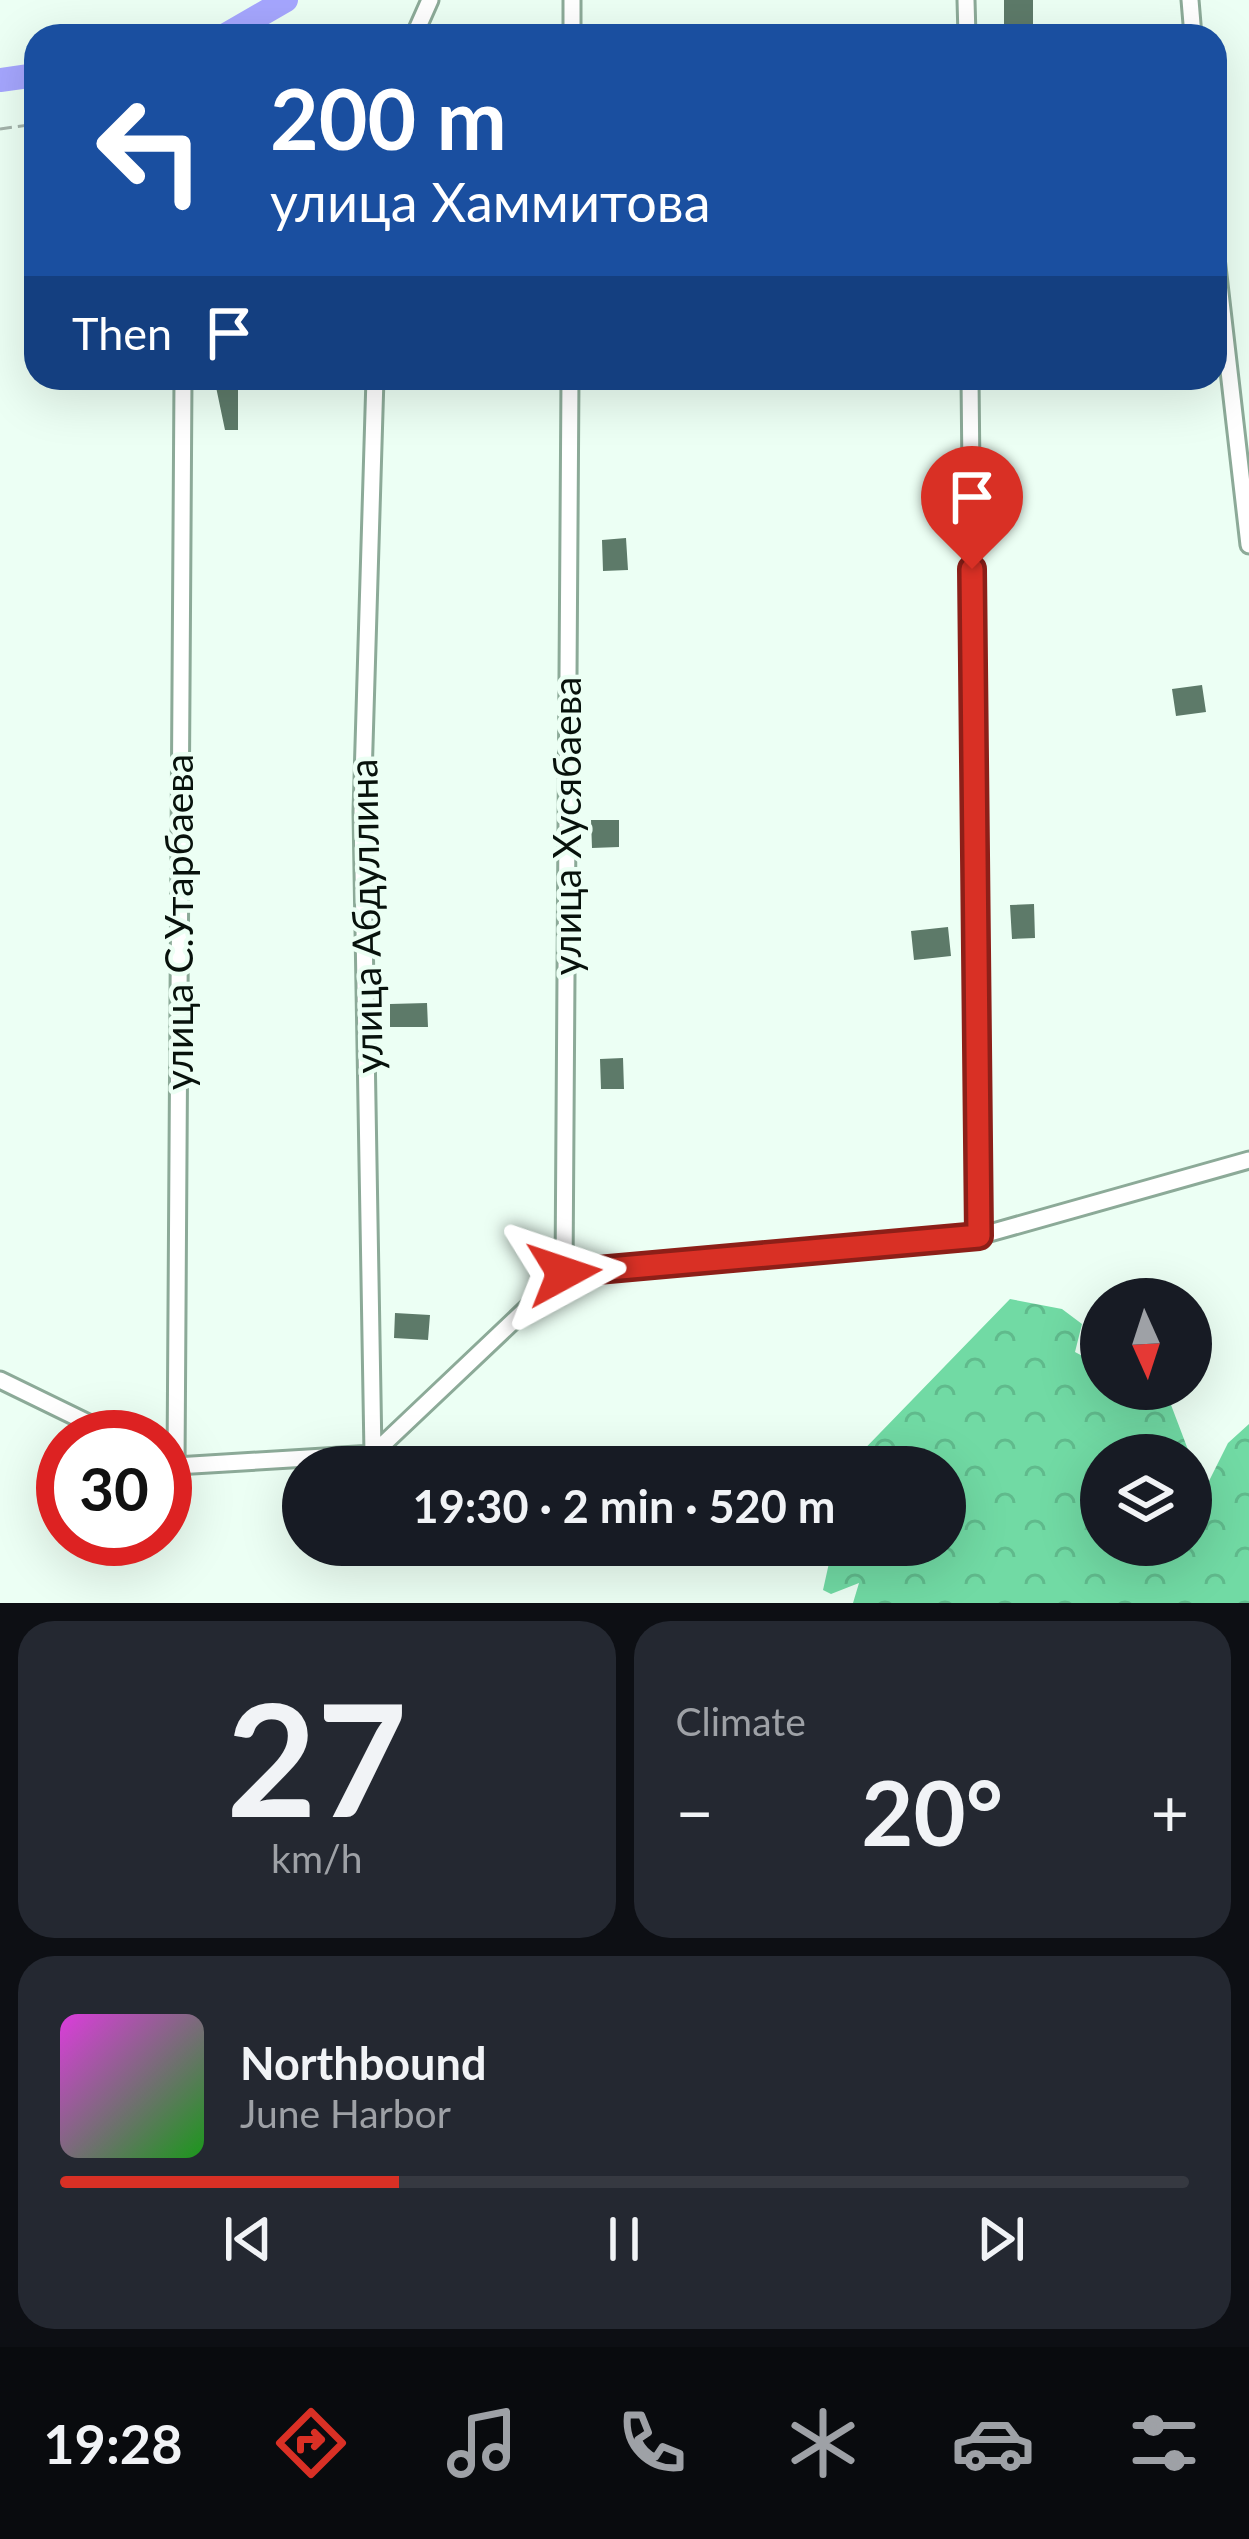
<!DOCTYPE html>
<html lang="en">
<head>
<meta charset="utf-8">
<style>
	body { margin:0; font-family:Lato,sans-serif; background:#242831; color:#f1f3f6; height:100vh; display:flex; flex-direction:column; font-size:45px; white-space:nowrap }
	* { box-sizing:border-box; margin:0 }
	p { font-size:39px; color:#9ea1a6 }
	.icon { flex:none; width:66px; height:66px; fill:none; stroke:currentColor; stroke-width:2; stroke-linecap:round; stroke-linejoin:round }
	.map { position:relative; height:1603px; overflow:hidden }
	.details { display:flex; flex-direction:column; gap:18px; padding:18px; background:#0d0f14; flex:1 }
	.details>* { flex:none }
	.guide { position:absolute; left:24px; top:24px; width:1203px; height:366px; border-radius:36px; box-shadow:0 12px 48px #0002; background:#1a4fa0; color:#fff; overflow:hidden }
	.needle { width:78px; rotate:177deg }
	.tools { position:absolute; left:1080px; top:1278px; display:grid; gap:24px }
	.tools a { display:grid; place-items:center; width:132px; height:132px; border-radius:50%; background:#171b24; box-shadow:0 12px 48px #0002; font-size:60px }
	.speed { position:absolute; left:36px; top:1410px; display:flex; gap:24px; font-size:60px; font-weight:700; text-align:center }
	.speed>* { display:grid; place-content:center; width:156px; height:156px; border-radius:50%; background:#171b24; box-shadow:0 12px 48px #0002; line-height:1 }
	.speed .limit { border:18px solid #d22; background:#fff; color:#111 }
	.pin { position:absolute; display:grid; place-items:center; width:102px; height:102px; color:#fff; margin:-123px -51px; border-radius:50% 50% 50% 0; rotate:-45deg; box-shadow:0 0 12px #0007 }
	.pin .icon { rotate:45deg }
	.me { position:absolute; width:132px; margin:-66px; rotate:85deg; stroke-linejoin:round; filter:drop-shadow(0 0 9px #0008) }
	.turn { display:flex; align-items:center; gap:42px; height:252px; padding:0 48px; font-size:54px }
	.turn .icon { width:156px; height:156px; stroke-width:2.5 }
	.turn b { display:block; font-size:84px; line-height:102px }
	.then { display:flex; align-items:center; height:114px; padding:0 48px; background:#0003; gap:24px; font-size:45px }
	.big { font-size:90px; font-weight:700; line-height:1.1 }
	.details .card { flex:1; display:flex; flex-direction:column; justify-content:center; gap:18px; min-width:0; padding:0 42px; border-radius:36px; background:#242831 }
	.details .dial { align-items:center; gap:0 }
	.dial b { font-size:156px; line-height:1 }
	.song { display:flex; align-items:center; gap:36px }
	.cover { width:144px; height:144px; border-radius:18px; background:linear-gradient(135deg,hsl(300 70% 55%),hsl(120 70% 35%)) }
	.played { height:12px; border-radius:6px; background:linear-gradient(90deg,#d93025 30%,#363941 30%) }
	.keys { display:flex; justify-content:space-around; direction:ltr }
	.heat { display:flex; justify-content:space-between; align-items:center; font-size:66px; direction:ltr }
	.details .tiles { flex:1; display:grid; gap:18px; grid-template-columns:1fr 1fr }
	.card:last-child { grid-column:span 2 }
	.trip { position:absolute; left:282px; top:1446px; width:684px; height:120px; border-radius:60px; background:#171b24; box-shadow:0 12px 48px #0002; font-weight:700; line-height:120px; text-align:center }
	.tabs { display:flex; height:192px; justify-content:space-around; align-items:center; background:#090b0e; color:#9ea1a6 }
	.tabs .icon { width:84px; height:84px }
	.tabs .current { color:#d93025 }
	.tabs b { font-size:54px; color:#f1f3f6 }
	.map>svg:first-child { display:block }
	.forest { fill:url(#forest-crowns) }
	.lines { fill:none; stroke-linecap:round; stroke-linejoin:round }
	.river { stroke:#a5a6fe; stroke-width:24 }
	.building { fill:#5d7a69 }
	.minor-casing { stroke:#8caa98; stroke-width:21 }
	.path { stroke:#a3b3aa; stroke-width:3; stroke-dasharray:12 6; stroke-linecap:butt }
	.minor { stroke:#fff; stroke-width:15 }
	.route-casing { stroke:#8d1f18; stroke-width:30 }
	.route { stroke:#d93025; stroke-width:21 }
	.labels { text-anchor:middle; stroke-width:9; stroke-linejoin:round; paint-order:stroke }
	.street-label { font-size:39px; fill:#08120c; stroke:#ecfff4 }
</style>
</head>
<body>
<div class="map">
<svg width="1249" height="1603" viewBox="0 0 1249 1603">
	<defs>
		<pattern id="forest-crowns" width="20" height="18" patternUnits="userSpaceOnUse" patternTransform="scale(3)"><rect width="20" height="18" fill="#71daa4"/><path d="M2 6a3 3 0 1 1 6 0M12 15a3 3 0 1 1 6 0" fill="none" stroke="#60ba8c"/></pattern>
	</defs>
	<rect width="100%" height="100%" fill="#ecfff4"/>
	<path class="forest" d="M 1010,1299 L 1062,1309 L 1082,1324 L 1075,1352 L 1092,1361 L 1101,1357 L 1101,1389 L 1165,1389 L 1190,1455 L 1101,1455 L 1101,1545 L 1191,1545 L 1191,1482 L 1206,1487 L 1228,1443 L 1249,1424 L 1249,1603 L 853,1603 L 859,1583 L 831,1594 L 823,1590 L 833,1545 L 945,1545 L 945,1467 L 847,1467 Z"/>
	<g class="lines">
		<path class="river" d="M 224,36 L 286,0
			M 0,80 L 36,75"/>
	</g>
	<path class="building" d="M 1004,0 L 1033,0 L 1033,29 L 1004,29 Z
		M 238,386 L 238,430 L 225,430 L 216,387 Z
		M 626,538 L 628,570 L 603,571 L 602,540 Z
		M 1202,685 L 1206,712 L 1176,716 L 1172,689 Z
		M 591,820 L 619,820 L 619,847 L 592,848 Z
		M 1034,904 L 1035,938 L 1012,939 L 1010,905 Z
		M 948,927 L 951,956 L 914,960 L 911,931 Z
		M 427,1003 L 428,1027 L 390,1027 L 390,1004 Z
		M 623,1058 L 624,1089 L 601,1089 L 600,1059 Z
		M 395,1313 L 430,1315 L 428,1340 L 394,1338 Z"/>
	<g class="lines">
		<g class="minor-casing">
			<path id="minor" d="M 572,0 L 572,36
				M 966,0 L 967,36
				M 1190,0 L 1193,36
				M 414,36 L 430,0
				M 1215,249 L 1249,545
				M 970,378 L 979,1236
				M 564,1273 L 570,378
				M 0,1380 L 117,1437
				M 373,1454 L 362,812 L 375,378
				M 165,1460 L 176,1466 L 373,1454 L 564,1273 L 979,1236 L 1249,1160
				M 176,1466 L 183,378"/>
		</g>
		<path class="path" d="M 0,129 L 36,124"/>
		<use href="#minor" class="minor"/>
	</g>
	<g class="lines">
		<g class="route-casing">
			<path id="route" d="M 564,1273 L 979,1236 L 972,569"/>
		</g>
		<use href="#route" class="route"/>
	</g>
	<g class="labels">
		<g class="street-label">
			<text transform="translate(567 826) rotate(-90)" y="14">улица Хусябаева</text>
			<text transform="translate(366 916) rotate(-91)" y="14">улица Абдуллина</text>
			<text transform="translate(179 922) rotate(-90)" y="14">улица С.Утарбаева</text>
		</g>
	</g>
</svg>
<div class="tools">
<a><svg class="needle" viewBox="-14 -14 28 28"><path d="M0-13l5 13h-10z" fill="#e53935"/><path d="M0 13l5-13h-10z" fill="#9ea1a6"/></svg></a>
<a><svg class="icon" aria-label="layers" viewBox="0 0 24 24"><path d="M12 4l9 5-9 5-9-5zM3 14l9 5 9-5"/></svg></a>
</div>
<div class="speed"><div class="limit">30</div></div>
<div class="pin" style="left:972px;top:569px;background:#d93025"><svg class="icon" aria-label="arrive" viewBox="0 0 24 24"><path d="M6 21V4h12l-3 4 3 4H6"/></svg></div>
<svg class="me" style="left:564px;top:1273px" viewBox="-20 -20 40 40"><path d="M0-17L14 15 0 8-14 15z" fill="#d93025" stroke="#fff" stroke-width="4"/></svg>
<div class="trip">19:30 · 2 min · 520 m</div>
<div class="guide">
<div class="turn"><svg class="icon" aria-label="left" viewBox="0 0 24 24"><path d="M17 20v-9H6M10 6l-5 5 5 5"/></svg><div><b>200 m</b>улица Хаммитова</div></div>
<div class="then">Then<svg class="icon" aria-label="arrive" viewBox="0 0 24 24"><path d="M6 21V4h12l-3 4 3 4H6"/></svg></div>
</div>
</div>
<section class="details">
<div class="tiles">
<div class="card dial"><b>27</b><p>km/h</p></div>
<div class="card"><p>Climate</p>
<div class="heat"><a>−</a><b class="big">20°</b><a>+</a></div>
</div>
<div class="card">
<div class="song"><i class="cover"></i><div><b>Northbound</b><p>June Harbor</p></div></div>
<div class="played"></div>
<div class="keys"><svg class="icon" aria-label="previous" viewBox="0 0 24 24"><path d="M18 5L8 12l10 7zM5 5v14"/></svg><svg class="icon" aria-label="pause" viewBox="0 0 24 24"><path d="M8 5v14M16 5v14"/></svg><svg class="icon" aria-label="next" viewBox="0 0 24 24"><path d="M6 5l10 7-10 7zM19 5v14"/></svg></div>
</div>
</div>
</section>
<nav class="tabs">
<b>19:28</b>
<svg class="icon current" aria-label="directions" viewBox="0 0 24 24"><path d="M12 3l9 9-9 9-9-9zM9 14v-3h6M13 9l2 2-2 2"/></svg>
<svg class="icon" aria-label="music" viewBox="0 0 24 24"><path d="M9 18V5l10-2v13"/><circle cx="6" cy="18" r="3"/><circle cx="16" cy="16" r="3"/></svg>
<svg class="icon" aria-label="phone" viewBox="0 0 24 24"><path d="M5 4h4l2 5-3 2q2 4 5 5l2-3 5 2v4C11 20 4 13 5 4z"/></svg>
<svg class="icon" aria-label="climate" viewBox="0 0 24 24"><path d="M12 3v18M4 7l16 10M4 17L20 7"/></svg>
<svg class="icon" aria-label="car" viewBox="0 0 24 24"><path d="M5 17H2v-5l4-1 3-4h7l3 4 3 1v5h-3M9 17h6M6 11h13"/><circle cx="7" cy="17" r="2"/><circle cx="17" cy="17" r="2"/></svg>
<svg class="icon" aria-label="filters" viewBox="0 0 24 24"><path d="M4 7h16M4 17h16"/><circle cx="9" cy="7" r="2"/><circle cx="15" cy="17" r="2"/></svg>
</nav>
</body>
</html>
